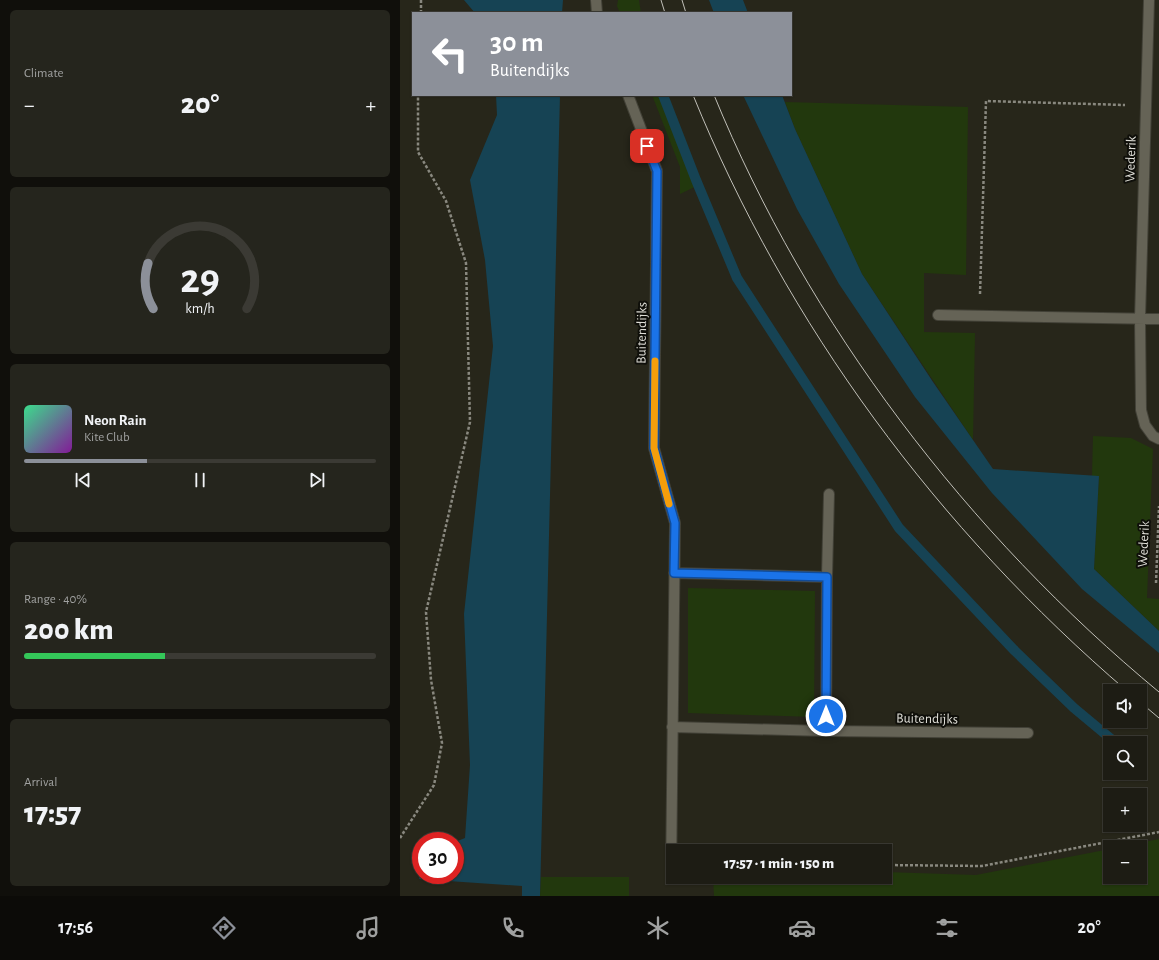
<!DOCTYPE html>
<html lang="en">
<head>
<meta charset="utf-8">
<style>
	body { margin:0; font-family:"Alegreya Sans",sans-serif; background:#25251d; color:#f1f3f6; height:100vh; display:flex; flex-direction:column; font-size:15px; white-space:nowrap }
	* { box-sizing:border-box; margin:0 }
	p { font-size:13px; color:#a0a1a0 }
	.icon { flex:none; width:22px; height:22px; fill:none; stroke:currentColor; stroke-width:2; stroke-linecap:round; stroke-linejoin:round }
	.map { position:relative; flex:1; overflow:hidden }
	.details { display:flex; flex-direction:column; gap:10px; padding:10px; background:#100f0b; width:400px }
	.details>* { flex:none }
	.hud { position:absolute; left:12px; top:12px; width:380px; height:84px; border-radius:0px; box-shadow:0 1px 3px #0004,0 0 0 1px #3b3a34; background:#8c9099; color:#fff; overflow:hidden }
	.fabs { position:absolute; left:703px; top:684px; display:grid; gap:8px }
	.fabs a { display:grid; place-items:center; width:44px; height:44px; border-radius:0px; background:#1d1c14; box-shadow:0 1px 3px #0004,0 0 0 1px #3b3a34; font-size:20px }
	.speed { position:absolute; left:12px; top:832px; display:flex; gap:8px; font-size:20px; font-weight:700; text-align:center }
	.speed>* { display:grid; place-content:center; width:52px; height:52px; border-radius:50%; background:#1d1c14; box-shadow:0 1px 3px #0004,0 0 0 1px #3b3a34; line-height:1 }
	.speed .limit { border:6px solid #d22; background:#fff; color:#111 }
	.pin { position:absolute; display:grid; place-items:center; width:34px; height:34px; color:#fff; margin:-17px; border-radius:8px; box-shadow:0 2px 6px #0006 }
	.me { position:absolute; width:44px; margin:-22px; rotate:0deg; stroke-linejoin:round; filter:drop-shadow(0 0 3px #0008) }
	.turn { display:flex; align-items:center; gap:14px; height:84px; padding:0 12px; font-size:18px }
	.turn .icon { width:52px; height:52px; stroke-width:2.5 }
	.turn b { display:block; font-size:28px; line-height:34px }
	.big { font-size:30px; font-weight:800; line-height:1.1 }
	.details .card { flex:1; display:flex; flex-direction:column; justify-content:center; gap:6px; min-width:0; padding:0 14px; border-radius:6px; background:#25251d }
	.details .dial { align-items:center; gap:0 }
	.dial svg { height:104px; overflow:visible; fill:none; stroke:#3b3a34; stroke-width:7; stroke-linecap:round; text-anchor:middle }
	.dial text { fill:#f1f3f6; stroke:none }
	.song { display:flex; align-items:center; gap:12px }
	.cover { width:48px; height:48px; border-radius:6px; background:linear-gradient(135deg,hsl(150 70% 55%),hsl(290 70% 35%)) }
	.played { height:4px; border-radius:2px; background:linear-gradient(90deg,#8c9099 35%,#3b3a34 35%) }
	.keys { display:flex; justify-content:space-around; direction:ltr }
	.heat { display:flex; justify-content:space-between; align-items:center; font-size:22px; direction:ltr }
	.charge { height:6px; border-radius:3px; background:linear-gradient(90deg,#34c759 40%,#3b3a34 0) }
	.trip { position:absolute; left:266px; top:844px; width:226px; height:40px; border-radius:0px; background:#1d1c14; box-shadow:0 1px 3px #0004,0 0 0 1px #3b3a34; font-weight:800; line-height:40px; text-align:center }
	.tab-bar { display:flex; height:64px; justify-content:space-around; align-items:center; background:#0c0b08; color:#a0a1a0 }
	.tab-bar .icon { width:28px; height:28px }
	.tab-bar .on { color:#8c9099 }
	.tab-bar b { font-size:18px; color:#f1f3f6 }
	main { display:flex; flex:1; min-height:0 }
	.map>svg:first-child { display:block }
	.green { fill:#22380d }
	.water { fill:#164354 }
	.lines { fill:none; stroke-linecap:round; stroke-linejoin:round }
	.stream { stroke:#164354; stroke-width:10 }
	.service-casing { stroke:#424137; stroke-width:12 }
	.minor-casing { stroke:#424137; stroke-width:12 }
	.path { stroke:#89887f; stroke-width:2.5; stroke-dasharray:3 2; stroke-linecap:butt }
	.service { stroke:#656356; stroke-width:10 }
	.minor { stroke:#656356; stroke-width:10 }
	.tram { stroke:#c1c0b9; stroke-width:1 }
	.route-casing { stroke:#114b97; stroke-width:10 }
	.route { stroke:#1a73e8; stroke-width:7 }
	.slow { stroke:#f59e0b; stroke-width:7 }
	.labels { text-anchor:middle; stroke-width:4; stroke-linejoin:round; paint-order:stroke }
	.street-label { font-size:14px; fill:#dfded7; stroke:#0f0f0a }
</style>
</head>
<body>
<main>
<section class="details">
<div class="card"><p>Climate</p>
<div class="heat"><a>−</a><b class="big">20°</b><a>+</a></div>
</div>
<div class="card dial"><svg viewBox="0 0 100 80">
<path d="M14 69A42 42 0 1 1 86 69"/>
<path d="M14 69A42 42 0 0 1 10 34" stroke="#8c9099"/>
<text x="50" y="56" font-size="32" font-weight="700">29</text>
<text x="50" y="72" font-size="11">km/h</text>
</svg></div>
<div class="card">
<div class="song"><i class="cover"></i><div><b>Neon Rain</b><p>Kite Club</p></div></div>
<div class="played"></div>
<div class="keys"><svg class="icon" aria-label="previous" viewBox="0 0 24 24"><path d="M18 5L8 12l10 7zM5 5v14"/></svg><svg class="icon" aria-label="pause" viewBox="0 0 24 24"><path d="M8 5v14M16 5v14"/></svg><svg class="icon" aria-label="next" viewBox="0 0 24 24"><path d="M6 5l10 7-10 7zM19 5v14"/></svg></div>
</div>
<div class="card"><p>Range · 40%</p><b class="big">200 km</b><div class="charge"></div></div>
<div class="card"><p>Arrival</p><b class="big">17:57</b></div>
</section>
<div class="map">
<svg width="759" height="896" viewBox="0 0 759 896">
	<rect width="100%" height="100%" fill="#27261a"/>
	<path class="green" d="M 218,0 L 239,0 L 241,13 L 220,13 L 217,6 Z
		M 252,95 L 266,95 L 301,184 L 280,194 L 280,167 Z
		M 385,102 L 568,107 L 566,275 L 524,273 L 524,332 L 575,333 L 573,440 L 462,274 L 395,129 Z
		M 693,436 L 731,438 L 753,449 L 747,598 L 759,599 L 759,631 L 694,569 L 699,476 L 692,476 Z
		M 288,588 L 415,591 L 414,717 L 288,713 Z
		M 759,839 L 759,896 L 314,896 L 313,878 L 303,877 L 485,877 L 485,872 L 576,875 L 710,849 L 710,877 L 740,877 L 740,847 L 719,847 Z
		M 141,877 L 229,877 L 229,896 L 140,896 Z"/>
	<path class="water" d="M 64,0 L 163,0 L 162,13 L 75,13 Z
		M 309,0 L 343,0 L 348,13 L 314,13 Z
		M 96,95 L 160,95 L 140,896 L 122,896 L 122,886 L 19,879 L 21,872 L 21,875 L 55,875 L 55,842 L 65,838 L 70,765 L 64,614 L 93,346 L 85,260 L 70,180 L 97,115 Z
		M 343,95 L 382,95 L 395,129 L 462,274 L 533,382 L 593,469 L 699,476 L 694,569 L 759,631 L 759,653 L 682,589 L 592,493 L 515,397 L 439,284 L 397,209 Z"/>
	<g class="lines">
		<path class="stream" d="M 263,95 L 296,180 L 337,278 L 499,528 L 615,651 L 674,708 L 716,743"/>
		<g class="service-casing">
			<path id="service" d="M 427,577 L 429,494"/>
		</g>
		<g class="minor-casing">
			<path id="minor" d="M 196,0 L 197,13
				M 749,0 L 740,319 L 741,410 L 745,425 L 753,436 L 759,439
				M 228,95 L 257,171 L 254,448 L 275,523 L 271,878
				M 538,315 L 759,319
				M 274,573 L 427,577 L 426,731
				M 272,727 L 426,731 L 628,733"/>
		</g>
		<path class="path" d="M 21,13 L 21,0
			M 580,294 L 586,101 L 725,105
			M 756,583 L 759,506
			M 0,838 L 34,785 L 42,743 L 31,680 L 26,612 L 70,422 L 66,263 L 46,201 L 18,152 L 18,95
			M 485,865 L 582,866 L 759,832"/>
		<use href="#service" class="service"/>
		<use href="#minor" class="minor"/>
		<path class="tram" d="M 261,0 L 265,13
			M 282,0 L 286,13
			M 293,95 C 387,326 538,529 727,691
			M 314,95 C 408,325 568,534 759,692
			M 740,702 L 759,718"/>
	</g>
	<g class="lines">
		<g class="route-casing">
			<path id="route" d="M 247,146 L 257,171 L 254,448 L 275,523 L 274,573 L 427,577 L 426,716"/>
		</g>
		<use href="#route" class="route"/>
		<path class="slow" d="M 255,361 L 254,448 L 269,504"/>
	</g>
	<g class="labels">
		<g class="street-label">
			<text transform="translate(730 159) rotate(-88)" y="5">Wederik</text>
			<text transform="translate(241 333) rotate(-89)" y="5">Buitendijks</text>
			<text transform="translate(743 544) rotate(-87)" y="5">Wederik</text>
			<text transform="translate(527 718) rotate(1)" y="5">Buitendijks</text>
		</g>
	</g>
</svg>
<div class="fabs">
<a><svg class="icon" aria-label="sound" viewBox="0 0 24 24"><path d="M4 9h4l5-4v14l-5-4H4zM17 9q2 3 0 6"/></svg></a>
<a><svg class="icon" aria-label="search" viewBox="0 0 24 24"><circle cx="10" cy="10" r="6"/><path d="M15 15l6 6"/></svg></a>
<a>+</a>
<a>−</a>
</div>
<div class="speed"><div class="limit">30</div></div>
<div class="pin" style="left:247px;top:146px;background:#d93025"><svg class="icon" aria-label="arrive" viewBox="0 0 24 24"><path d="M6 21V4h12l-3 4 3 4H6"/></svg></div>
<svg class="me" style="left:426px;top:716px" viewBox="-20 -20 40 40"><circle r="17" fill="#1a73e8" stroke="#fff" stroke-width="3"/><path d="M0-11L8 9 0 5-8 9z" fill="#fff"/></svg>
<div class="trip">17:57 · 1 min · 150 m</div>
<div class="hud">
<div class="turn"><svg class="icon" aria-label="left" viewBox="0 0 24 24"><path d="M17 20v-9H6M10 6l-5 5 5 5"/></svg><div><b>30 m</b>Buitendijks</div></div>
</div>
</div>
</main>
<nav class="tab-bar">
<b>17:56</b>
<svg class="icon on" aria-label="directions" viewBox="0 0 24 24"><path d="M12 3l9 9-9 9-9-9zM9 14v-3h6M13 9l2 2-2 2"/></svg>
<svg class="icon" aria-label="music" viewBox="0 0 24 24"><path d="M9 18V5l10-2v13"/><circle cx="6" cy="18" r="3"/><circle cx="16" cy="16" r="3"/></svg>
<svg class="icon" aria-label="phone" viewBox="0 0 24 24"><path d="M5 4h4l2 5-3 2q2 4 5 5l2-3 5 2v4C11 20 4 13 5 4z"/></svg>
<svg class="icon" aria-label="climate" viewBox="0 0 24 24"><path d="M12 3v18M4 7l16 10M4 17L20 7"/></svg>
<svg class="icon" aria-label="car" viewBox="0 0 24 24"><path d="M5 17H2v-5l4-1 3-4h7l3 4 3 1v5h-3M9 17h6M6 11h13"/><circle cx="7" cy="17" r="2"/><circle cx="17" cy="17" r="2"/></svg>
<svg class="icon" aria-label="filters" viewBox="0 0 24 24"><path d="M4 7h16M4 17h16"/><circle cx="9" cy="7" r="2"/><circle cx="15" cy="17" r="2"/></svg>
<b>20°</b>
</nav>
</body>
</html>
